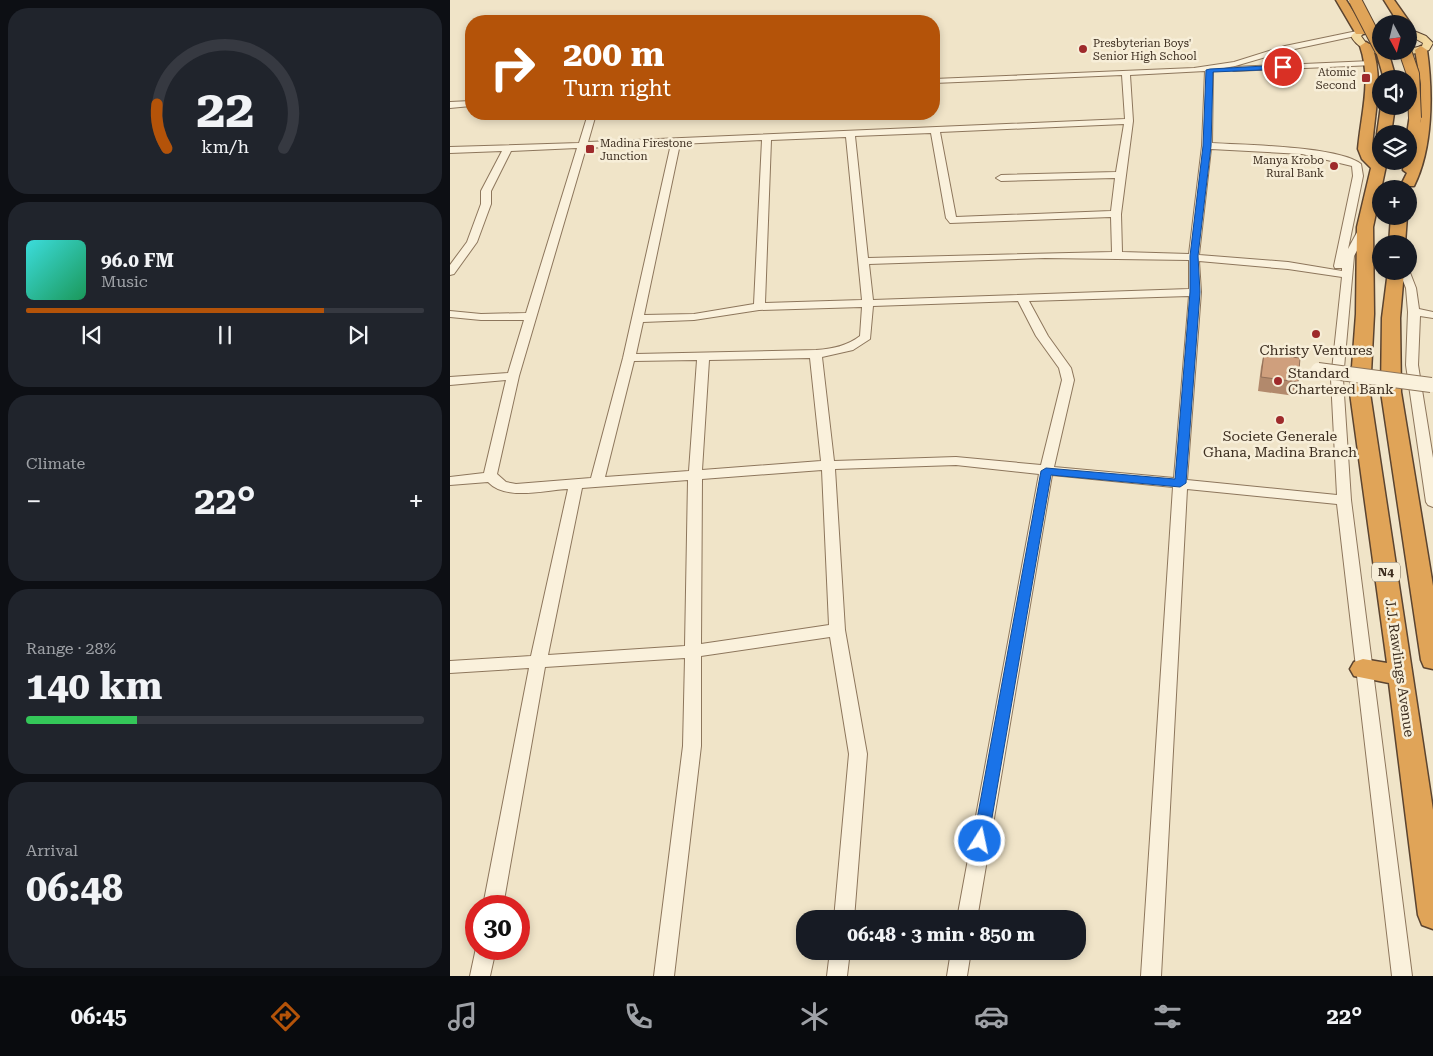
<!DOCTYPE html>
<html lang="en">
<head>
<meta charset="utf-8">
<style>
	body { margin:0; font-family:"Roboto Serif",serif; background:#20242c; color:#f1f3f6; height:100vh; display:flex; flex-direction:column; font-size:19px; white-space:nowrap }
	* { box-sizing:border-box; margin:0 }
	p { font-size:16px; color:#9ea1a6 }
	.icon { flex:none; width:28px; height:28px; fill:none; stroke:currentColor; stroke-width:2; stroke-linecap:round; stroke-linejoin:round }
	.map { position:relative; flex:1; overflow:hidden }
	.side { display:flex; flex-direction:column; gap:8px; padding:8px; background:#0d0f14; width:450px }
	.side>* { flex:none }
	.banner { position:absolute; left:15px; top:15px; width:475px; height:105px; border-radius:20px; box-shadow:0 2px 8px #0003; background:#b45309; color:#fff; overflow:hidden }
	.needle { width:32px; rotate:173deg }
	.controls { position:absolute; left:922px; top:15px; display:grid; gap:10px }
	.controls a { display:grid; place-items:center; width:45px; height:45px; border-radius:50%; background:#171b24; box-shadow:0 2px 8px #0003; font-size:25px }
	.speed { position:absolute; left:15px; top:895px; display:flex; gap:10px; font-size:25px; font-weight:700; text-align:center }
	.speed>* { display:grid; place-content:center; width:65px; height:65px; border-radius:50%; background:#171b24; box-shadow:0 2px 8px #0003; line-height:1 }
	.speed .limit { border:8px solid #d22; background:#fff; color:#111 }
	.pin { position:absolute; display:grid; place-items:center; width:42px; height:42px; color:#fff; margin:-21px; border:2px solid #fff; border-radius:50%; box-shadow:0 1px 5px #0007 }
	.me { position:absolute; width:55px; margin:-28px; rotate:10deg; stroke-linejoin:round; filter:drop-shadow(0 0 4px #0008) }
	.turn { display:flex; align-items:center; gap:18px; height:105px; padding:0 15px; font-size:22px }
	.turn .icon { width:65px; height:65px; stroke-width:2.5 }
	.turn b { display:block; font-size:35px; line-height:42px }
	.big { font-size:38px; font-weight:700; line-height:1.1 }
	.side .card { flex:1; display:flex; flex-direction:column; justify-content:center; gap:8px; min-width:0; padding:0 18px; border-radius:20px; background:#20242c }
	.side .dial { align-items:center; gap:0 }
	.dial svg { height:130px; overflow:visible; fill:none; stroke:#363941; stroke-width:7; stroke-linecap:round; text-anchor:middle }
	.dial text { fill:#f1f3f6; stroke:none }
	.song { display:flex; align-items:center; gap:15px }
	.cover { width:60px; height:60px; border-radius:8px; background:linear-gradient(135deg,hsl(180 70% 55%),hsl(150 70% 35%)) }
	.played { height:5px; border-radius:2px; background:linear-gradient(90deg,#b45309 75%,#363941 75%) }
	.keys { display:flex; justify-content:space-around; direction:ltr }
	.heat { display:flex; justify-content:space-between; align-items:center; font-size:28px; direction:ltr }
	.charge { height:8px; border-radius:4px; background:linear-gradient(90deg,#34c759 28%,#363941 0) }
	.trip { position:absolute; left:346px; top:910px; width:290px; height:50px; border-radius:20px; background:#171b24; box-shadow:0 2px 8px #0003; font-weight:700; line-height:50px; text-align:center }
	.tabs { display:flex; height:80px; justify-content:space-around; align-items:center; background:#090b0e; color:#9ea1a6 }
	.tabs .icon { width:35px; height:35px }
	.tabs .current { color:#b45309 }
	.tabs b { font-size:22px; color:#f1f3f6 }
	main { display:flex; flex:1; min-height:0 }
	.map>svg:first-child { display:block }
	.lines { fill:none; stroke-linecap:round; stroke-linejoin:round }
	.minor-casing { stroke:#8d765c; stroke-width:2 }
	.major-casing { stroke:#5b4430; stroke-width:2 }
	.highway-casing { stroke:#5b4430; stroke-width:3 }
	.minor { fill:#faf1dc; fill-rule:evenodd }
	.major { fill:#f3d9a0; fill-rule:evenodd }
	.highway { fill:#e0a458; fill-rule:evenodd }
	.minor-bridge-casing { stroke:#8d765c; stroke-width:16; stroke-linecap:butt }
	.highway-bridge-casing { stroke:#5b4430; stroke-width:14; stroke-linecap:butt }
	.minor-bridge { stroke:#faf1dc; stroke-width:14 }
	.highway-bridge { stroke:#e0a458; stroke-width:12 }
	.wall { fill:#b2896c }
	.building { fill:#cf9f7d; stroke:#916f58 }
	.route { fill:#1a73e8; stroke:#114b97 }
	.poi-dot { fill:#9e2a2b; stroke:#f7eed8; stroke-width:2 }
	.labels { text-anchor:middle; stroke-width:5; stroke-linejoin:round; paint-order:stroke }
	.far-poi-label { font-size:11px; fill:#3d2e20; stroke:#f7eed8; text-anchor:start }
	.shield { fill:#f7eed8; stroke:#756857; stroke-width:1 }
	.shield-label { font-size:12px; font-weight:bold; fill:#3d2e20 }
	.poi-label { font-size:14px; fill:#3d2e20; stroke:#f7eed8 }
	.street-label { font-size:14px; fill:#3d2e20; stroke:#f7eed8 }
</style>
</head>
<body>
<main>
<section class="side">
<div class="card dial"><svg viewBox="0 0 100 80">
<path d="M14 69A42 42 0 1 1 86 69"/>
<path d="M14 69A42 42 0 0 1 8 42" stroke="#b45309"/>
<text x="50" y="56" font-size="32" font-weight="700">22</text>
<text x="50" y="72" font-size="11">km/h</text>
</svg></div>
<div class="card">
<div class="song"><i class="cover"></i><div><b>96.0 FM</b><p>Music</p></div></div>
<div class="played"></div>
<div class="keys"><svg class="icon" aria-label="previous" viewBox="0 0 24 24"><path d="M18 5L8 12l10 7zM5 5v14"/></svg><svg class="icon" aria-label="pause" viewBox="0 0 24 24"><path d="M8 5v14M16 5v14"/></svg><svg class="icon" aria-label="next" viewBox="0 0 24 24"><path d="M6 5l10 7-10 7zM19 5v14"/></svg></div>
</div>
<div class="card"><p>Climate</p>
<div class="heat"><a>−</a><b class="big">22°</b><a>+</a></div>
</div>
<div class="card"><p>Range · 28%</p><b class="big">140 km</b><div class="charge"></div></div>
<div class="card"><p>Arrival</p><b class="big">06:48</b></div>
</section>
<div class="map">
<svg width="983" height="976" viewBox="0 0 983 976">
	<rect width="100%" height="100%" fill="#f0e4c8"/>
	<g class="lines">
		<g class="minor-casing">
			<path id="minor" d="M 907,31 L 911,33 L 910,35 L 840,50 L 785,66 L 763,70 L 762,143 C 792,145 889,146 911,164 L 913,176 L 898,249 L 911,225 L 919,225 L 920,227 L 904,256 L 893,379 L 901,500 L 962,976 L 942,976 L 887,504 L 737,489 L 711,976 L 691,976 L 723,487 L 602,475 L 527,919 L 507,919 L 589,474 L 506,465 L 385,469 L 395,630 L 417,754 L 404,919 L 384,919 L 399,754 L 380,637 L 251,656 L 251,746 L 224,976 L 204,976 L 233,746 L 235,658 L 95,667 L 53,906 L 33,906 L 79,668 L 0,673 L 0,661 L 81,656 L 118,489 C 95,490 56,501 38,482 L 0,485 L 0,477 L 34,473 L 56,380 L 0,385 L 0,377 L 58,373 L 74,320 L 31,320 L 0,317 L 0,311 L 31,314 L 76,313 L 127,148 L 61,151 L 41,191 L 41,204 L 27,242 L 4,274 L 0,275 L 0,265 L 17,242 L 31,204 L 31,191 L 52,151 L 0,153 L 0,147 L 129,143 L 138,114 L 146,114 L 138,142 L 675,119 L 672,75 L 484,83 L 484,79 L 744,68 L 784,62 L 835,46 ZM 755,71 L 752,146 L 739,254 L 672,252 L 671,214 L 683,121 L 680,75 ZM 674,124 L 666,172 L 551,175 L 546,178 L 551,181 L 665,178 L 661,211 L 506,217 L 490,132 ZM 481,133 L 496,218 L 500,223 L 661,217 L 662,252 L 418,258 L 405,136 ZM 396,137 L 412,300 L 315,303 L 321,140 ZM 312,140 L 304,304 L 244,314 L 194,315 L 230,144 ZM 221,144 L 173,358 L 141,478 L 66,484 L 56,482 L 47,474 L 69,376 L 136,148 ZM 761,149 L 852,154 L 902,166 L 903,176 L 884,266 L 885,268 L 892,268 L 892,271 L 838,262 L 749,255 ZM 595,258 L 739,260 L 739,289 L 423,300 L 419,264 ZM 749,261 L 838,269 L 892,277 L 881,379 L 887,495 L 737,480 L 751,292 ZM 739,296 L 724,478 L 604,467 L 624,380 L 621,368 L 598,336 L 579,301 ZM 568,301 L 586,336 L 609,368 L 612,380 L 591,465 L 506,457 L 384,461 L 372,357 L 403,350 L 420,339 L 423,306 ZM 412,307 L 410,336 C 397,346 382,349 366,350 L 186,354 L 193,322 L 244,320 L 309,310 ZM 360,358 L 371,461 L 252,470 L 259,360 ZM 247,360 L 239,471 L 155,477 L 184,361 ZM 372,470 L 379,625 L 251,644 L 252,479 ZM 238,480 L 235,646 L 98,655 L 132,488 Z
				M 921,61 L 925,63 L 924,65 L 784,71 L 780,69 L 784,67 Z
				M 21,101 L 21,106 L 0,108 L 0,102 Z
				M 959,270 L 966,288 L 969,309 L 983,312 L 983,318 L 970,316 L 968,365 L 983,458 L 983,507 L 978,505 L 976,502 L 956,365 L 958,312 L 956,288 L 949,271 Z
				M 26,948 L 46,949 L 40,976 L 20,976 Z
				M 380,951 L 400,951 L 397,976 L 377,976 Z
				M 501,951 L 521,951 L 517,976 L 497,976 Z"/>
		</g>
		<g class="major-casing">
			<path id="major" d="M 931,26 L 931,32 L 913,34 L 911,36 L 916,43 L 931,48 L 931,51 L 959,51 L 959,49 L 972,46 L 973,43 L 959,35 L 959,29 L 976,36 L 983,43 L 979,50 C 958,57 913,60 901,36 L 907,30 Z"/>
		</g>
		<g class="highway-casing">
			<path id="highway" d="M 886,0 L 896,0 L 916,32 L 914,34 L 906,34 Z
				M 934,0 L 944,0 L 961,24 L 959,26 L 959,24 L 949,24 Z
				M 916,42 L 922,46 C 934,80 924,114 922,149 L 924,154 L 926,151 L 931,150 L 931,161 L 937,161 L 923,227 L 924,314 L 920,393 L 983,810 L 983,929 L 972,925 L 968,915 L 939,683 L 904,676 L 900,669 L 904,662 L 913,659 L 937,663 L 900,393 L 906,314 L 907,227 L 921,168 L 912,159 L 908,149 C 911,114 922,81 910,46 Z
				M 971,46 L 977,50 C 983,93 983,148 964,186 L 954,186 L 952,183 L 957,173 L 953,170 L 954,161 L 959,161 L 959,134 L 957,134 L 960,115 L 970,115 L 971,123 L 971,84 L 965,50 Z
				M 928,48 L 931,48 L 931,51 L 938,51 L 946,79 L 934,79 L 926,51 Z
				M 931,106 L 945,106 L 941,134 L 931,134 L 931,137 L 927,134 Z
				M 941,216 L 957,216 L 955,244 L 939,244 Z
				M 938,271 L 954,271 L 950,318 L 951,392 L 983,586 L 983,669 L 974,667 L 971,660 L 931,392 L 932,318 Z"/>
		</g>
		<use href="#minor" class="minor"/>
		<use href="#major" class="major"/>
		<use href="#highway" class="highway"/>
		<g class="minor-bridge-casing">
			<path id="minor-bridge" d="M 868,370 L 981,385"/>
		</g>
		<g class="highway-bridge-casing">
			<path id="highway-bridge" d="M 905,0 L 931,50
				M 955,51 L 963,74 L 965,118"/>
		</g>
		<use href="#minor-bridge" class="minor-bridge"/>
		<use href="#highway-bridge" class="highway-bridge"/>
	</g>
	<path class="wall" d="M 814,353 L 841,357 L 848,382 L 845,396 L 808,391 L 811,367 Z"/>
	<path class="building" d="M 821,351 L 841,354 L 841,357 L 850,358 L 848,382 L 811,377 L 814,353 L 820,353 Z"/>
	<path class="route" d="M 833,65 L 836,67 L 835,69 L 763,72 L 761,146 L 748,256 L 750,292 L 736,483 L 730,487 L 601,475 L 538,841 L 536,846 L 530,848 L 525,846 L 523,841 L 591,471 L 596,468 L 725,479 L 740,292 L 740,256 L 753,146 L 756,70 L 760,69 Z"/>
	<g class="poi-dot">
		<circle cx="633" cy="49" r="5"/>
		<rect x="911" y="73" width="10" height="10" rx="2.5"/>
		<rect x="135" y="144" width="10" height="10" rx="2.5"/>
		<circle cx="884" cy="166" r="5"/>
		<circle cx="866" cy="334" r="5"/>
		<circle cx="828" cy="381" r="5"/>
		<circle cx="830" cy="420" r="5"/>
	</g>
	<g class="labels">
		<g class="far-poi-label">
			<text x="643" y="47">Presbyterian Boys'<tspan x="643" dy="13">Senior High School</tspan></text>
			<text x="906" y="76" text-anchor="end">Atomic<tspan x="906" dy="13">Second</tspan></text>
			<text x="150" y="147">Madina Firestone<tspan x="150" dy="13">Junction</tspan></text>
			<text x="874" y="164" text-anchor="end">Manya Krobo<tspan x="874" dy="13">Rural Bank</tspan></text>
		</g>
		<rect class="shield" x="922" y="562.5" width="28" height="19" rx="4"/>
		<g class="shield-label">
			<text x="936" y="576">N4</text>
		</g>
		<g class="poi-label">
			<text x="866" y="355">Christy Ventures</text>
			<text x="838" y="378" text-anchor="start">Standard<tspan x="838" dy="16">Chartered Bank</tspan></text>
			<text x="830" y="441">Societe Generale<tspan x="830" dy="16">Ghana, Madina Branch</tspan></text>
		</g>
		<g class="street-label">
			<text transform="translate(950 668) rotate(82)" y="5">J.J. Rawlings Avenue</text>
		</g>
	</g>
</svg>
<div class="controls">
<a><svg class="needle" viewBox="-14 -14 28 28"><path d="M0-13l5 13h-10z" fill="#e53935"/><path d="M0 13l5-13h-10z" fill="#9ea1a6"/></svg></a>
<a><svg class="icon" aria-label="sound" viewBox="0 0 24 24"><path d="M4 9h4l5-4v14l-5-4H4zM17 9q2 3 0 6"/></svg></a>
<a><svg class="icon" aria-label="layers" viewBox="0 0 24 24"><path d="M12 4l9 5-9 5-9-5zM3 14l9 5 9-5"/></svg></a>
<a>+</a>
<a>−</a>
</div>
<div class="speed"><div class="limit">30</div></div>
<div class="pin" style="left:833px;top:67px;background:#d93025"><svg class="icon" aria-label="arrive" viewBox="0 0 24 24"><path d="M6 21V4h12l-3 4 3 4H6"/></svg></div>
<svg class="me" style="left:530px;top:841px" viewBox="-20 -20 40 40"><circle r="17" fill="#1a73e8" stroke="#fff" stroke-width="3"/><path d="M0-11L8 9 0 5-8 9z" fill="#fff"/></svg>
<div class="trip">06:48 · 3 min · 850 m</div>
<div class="banner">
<div class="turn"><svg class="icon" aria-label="right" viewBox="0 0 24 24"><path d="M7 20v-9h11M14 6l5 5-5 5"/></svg><div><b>200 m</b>Turn right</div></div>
</div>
</div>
</main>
<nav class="tabs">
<b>06:45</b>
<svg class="icon current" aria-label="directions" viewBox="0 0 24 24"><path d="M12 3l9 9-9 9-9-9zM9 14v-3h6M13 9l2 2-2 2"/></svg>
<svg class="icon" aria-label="music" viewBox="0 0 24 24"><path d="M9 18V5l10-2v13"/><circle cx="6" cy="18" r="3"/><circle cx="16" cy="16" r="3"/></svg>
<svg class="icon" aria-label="phone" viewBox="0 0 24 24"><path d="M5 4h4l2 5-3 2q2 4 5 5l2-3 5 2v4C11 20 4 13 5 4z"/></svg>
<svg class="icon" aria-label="climate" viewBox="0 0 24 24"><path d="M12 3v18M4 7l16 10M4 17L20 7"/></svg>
<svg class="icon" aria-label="car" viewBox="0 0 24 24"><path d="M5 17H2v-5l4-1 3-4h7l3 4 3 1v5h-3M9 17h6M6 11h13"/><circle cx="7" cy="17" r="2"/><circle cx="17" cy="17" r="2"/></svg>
<svg class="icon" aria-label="filters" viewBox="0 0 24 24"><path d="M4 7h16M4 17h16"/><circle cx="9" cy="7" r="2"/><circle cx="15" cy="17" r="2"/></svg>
<b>22°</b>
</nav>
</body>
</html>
